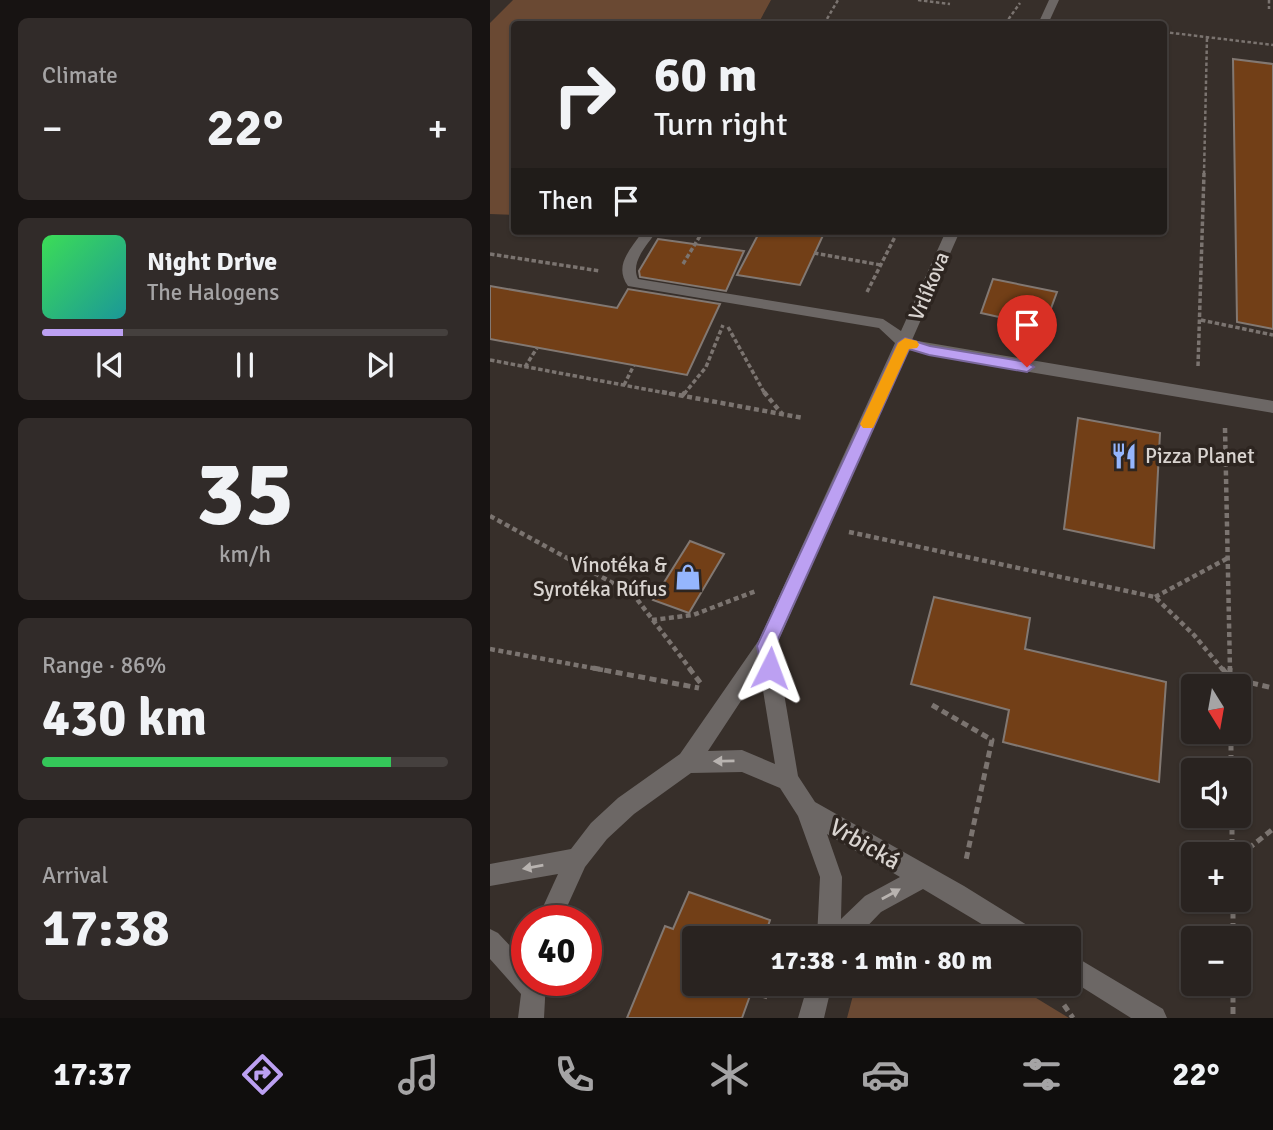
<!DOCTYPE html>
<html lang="en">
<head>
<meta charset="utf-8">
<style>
	body { margin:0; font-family:Signika,sans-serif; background:#312b29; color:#f1f3f6; height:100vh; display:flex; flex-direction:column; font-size:26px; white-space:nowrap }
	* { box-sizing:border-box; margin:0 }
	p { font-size:23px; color:#a5a4a5 }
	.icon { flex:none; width:38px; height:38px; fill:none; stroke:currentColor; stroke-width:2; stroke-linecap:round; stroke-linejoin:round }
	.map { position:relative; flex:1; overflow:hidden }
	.sheet { display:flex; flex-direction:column; gap:18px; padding:18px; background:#171312; width:490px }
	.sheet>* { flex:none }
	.banner { position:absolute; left:21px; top:21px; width:656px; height:214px; border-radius:7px; box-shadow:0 2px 5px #0004,0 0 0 2px #45403e; background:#292320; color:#f1f3f6; overflow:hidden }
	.needle { width:46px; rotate:169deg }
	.buttons { position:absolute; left:691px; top:674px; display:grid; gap:14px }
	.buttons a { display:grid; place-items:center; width:70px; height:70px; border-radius:7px; background:#292320; box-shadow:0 2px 5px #0004,0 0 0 2px #45403e; font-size:35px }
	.speed { position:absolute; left:21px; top:905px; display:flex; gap:14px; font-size:35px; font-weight:700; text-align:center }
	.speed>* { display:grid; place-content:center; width:91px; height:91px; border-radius:50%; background:#292320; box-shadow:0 2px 5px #0004,0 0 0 2px #45403e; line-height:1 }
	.speed .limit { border:10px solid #d22; background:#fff; color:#111 }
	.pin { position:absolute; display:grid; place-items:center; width:60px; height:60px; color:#fff; margin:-72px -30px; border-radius:50% 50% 50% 0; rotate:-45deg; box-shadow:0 0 7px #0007 }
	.pin .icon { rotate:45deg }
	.me { position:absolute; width:77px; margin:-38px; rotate:3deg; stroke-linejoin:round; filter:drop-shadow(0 0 5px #0008) }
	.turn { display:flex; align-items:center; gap:24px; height:147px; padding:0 28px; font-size:32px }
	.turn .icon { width:91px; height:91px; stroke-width:2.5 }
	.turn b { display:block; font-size:49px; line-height:60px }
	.then { display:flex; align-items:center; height:66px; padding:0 28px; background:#0003; gap:14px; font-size:26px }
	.big { font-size:52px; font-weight:800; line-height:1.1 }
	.sheet .tile { flex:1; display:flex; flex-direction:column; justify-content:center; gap:10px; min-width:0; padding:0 24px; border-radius:10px; background:#312b29 }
	.sheet .dial { align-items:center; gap:0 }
	.dial b { font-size:91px; line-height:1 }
	.song { display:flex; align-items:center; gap:21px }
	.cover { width:84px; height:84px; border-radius:10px; background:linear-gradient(135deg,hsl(130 70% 55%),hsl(180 70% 35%)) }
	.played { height:7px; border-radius:4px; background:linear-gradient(90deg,#bca0f2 20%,#45403e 20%) }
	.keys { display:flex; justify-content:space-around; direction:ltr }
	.heat { display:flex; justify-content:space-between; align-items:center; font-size:38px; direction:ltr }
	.charge { height:10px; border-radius:5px; background:linear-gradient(90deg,#34c759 86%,#45403e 0) }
	.trip { position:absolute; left:192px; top:926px; width:399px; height:70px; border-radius:7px; background:#292320; box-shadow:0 2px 5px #0004,0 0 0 2px #45403e; font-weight:800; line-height:70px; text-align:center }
	.tabs { display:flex; height:112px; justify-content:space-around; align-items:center; background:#100e0d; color:#a5a4a5 }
	.tabs .icon { width:49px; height:49px }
	.tabs .active { color:#bca0f2 }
	.tabs b { font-size:32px; color:#f1f3f6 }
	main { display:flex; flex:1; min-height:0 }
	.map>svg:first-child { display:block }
	.green { fill:#6a4933 }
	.building { fill:#723f17; stroke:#827872; stroke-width:2 }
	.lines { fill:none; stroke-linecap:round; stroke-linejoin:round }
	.path-far3 { stroke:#7b7470; stroke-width:2.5; stroke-dasharray:3.5 2.5; stroke-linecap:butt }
	.path-far2 { stroke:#7b7470; stroke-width:3.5; stroke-dasharray:4.5 2.5; stroke-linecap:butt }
	.path-far1 { stroke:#7b7470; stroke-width:4.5; stroke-dasharray:5 3.5; stroke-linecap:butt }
	.path { stroke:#7b7470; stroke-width:5; stroke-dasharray:7 4.5; stroke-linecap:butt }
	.minor { fill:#6c6765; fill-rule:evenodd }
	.oneway { fill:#b8b3b0 }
	.route { fill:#bca0f2; stroke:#7a689d; stroke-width:2 }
	.slow { fill:#f59e0b }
	.labels { text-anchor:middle; stroke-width:7; stroke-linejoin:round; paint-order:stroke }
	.street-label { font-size:21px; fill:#d9d4d0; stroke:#2d2520 }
	.poi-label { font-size:21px; fill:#d9d4d0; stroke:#2d2520; text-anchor:start }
	.near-street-label { font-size:24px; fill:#d9d4d0; stroke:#2d2520 }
</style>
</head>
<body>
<main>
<section class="sheet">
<div class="tile"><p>Climate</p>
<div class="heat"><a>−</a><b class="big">22°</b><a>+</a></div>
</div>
<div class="tile">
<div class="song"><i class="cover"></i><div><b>Night Drive</b><p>The Halogens</p></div></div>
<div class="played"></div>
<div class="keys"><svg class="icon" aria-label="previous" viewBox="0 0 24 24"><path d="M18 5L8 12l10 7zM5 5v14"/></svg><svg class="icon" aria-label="pause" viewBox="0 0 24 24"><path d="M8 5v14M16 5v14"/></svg><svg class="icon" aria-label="next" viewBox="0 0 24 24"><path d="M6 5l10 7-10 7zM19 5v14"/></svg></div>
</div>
<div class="tile dial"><b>35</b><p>km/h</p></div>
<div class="tile"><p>Range · 86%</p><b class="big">430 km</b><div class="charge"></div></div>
<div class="tile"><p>Arrival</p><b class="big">17:38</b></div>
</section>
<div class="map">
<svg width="783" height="1018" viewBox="0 0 783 1018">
	<rect width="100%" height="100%" fill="#372f2a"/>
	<path class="green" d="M 23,0 L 281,0 L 268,24 L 24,24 L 24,215 L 0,214 L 0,23 Z
		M 366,984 L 523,984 L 579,1018 L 357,1018 Z"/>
	<path class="building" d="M 743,59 L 783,64 L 783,329 L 747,322 Z
		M 270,231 L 335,231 L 310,285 L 247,275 Z
		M 168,239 L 254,251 L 236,291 L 150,277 L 149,271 Z
		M 503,279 L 567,292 L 554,327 L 491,313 Z
		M 0,286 L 127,308 L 138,289 L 230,304 L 197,375 L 0,339 Z
		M 588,418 L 670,433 L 664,548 L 574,529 Z
		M 200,541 L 234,554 L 199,613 L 163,600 Z
		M 444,597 L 540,618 L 535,649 L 676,682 L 669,782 L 513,742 L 519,710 L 421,684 Z
		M 199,892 L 280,920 L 277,929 L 297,936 L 205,938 L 205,984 L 281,984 L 276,998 L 261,993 L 252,1018 L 137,1018 L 175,926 L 183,929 Z"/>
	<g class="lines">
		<path class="path-far3" d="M 428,0 L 460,4
			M 779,0 L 779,9
			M 584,22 L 604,24
			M 334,24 L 348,0
			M 515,24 L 530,3
			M 674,32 L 783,45
			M 714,174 L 717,37"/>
		<path class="path-far2" d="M 324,253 L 391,265
			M 0,254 L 110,271
			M 193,264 L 213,231
			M 377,292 L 408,231
			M 711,320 L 783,335
			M 238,327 L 275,394
			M 0,360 L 181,394
			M 708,366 L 714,173
			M 35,367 L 47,348
			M 134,385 L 144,365
			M 194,394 L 216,367 L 233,325"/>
		<path class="path-far1" d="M 172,392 L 313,418
			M 274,392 L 292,414
			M 192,396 L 195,392
			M 735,428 L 740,670
			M 0,516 L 143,594 L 201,670
			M 359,532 L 665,597 L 704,635 L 733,670
			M 665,597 L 738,558
			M 162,620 L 203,615 L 266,591
			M 0,649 L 113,670"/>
		<path class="path" d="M 103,668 L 209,688
			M 199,668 L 212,685
			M 732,668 L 740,678 L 783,688
			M 740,668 L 740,686
			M 442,705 L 502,740 L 476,860
			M 741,732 L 741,770
			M 742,816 L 742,854
			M 749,856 L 783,829
			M 743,900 L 743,938
			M 743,984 L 743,1018
			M 574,1005 L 583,1018"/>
		<path class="minor" d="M 559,0 L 569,0 L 558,24 L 548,24 Z
			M 153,231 L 167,231 C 157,245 140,262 148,279 L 393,319 L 411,331 L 456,231 L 470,231 L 422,340 L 783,401 L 783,413 L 439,355 L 417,349 L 286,646 L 308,776 L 325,802 L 474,886 L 545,930 L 549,938 L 515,938 L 433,889 L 391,912 L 366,938 L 327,938 L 330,877 L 308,816 L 290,788 L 252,772 L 201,773 L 144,814 L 117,839 L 95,867 L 71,920 L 47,920 L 68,874 L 0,886 L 0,864 L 81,849 L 101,823 L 128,798 L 190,754 L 269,640 L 405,343 L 389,328 L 138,286 C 123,265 141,249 153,231 ZM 270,672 L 285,764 L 252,750 L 218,751 ZM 337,834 L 410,877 L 375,896 L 351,919 L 352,877 Z
			M 0,929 L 8,933 L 37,964 L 37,980 L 56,980 L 54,1018 L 28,1018 L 31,994 L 0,959 Z
			M 579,953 L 673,1009 L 677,1018 L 641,1018 L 579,979 Z
			M 318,984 L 342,984 L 334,1018 L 308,1018 Z"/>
	</g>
	<defs><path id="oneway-solid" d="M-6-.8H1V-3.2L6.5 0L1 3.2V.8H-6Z" transform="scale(1.75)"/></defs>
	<g class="oneway">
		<use href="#oneway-solid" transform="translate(234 761) rotate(179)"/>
		<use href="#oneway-solid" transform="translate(43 867) rotate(170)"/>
		<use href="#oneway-solid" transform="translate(401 894) rotate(-29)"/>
	</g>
	<path class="route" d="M 415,338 L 440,346 L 537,362 L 544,367 L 537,372 L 439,355 L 419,349 L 285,646 L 289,668 L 286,675 L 280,677 L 273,675 L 267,646 L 408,343 Z"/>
	<path class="slow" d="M 415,338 L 427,341 L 429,345 L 427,348 L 419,349 L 383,428 L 373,428 L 370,424 L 408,343 Z"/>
	<defs>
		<g id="restaurant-bare" transform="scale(2.1)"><path d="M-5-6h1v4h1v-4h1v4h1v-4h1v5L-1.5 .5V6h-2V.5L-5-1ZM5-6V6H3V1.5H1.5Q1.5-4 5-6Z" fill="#95b6fd" stroke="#2d2520" stroke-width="2.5" paint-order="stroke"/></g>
		<g id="shop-bare" transform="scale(2.1)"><path d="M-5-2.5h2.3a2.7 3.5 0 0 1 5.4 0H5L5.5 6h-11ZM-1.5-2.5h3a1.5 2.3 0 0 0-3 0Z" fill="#95b6fd" stroke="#2d2520" stroke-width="2.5" paint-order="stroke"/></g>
	</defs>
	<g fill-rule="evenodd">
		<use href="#restaurant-bare" x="634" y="456"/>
		<use href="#shop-bare" x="198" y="577"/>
	</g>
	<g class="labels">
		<g class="street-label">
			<text transform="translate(439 286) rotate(-67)" y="7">Vrlíkova</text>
		</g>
		<g class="poi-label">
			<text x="655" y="463">Pizza Planet</text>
			<text x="177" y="572" text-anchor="end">Vínotéka &amp;<tspan x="177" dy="24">Syrotéka Rúfus</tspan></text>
		</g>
		<g class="near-street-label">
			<text transform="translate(375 844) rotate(30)" y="8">Vrbická</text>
		</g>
	</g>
</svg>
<div class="buttons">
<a><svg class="needle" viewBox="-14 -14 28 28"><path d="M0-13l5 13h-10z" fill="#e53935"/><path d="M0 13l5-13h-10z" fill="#a5a4a5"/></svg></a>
<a><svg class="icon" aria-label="sound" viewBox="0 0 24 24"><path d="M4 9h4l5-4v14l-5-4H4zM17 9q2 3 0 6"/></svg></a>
<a>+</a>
<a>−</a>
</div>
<div class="speed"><div class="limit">40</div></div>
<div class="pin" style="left:537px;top:367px;background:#d93025"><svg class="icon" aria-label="arrive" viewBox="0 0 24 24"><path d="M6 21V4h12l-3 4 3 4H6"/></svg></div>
<svg class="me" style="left:280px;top:668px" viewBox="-20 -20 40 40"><path d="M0-17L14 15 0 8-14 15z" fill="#bca0f2" stroke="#fff" stroke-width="4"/></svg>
<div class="trip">17:38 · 1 min · 80 m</div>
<div class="banner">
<div class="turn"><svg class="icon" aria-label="right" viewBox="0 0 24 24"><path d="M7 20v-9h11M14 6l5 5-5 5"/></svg><div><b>60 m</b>Turn right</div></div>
<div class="then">Then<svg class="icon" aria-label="arrive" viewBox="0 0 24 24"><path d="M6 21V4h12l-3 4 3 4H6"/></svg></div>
</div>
</div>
</main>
<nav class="tabs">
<b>17:37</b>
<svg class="icon active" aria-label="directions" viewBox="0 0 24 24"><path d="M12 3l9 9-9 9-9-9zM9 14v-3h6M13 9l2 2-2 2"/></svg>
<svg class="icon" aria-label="music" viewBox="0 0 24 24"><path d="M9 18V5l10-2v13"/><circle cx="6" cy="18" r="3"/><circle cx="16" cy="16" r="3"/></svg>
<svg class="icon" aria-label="phone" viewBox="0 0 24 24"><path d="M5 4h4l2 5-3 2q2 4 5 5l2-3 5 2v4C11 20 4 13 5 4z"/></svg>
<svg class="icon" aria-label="climate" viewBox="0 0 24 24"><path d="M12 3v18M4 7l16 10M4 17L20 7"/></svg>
<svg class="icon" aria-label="car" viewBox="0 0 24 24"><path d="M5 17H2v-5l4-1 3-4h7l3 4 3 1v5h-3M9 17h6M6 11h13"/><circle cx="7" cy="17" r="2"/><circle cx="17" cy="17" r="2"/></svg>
<svg class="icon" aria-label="filters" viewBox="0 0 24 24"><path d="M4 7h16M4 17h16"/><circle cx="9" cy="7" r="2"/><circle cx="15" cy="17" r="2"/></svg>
<b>22°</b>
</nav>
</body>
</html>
